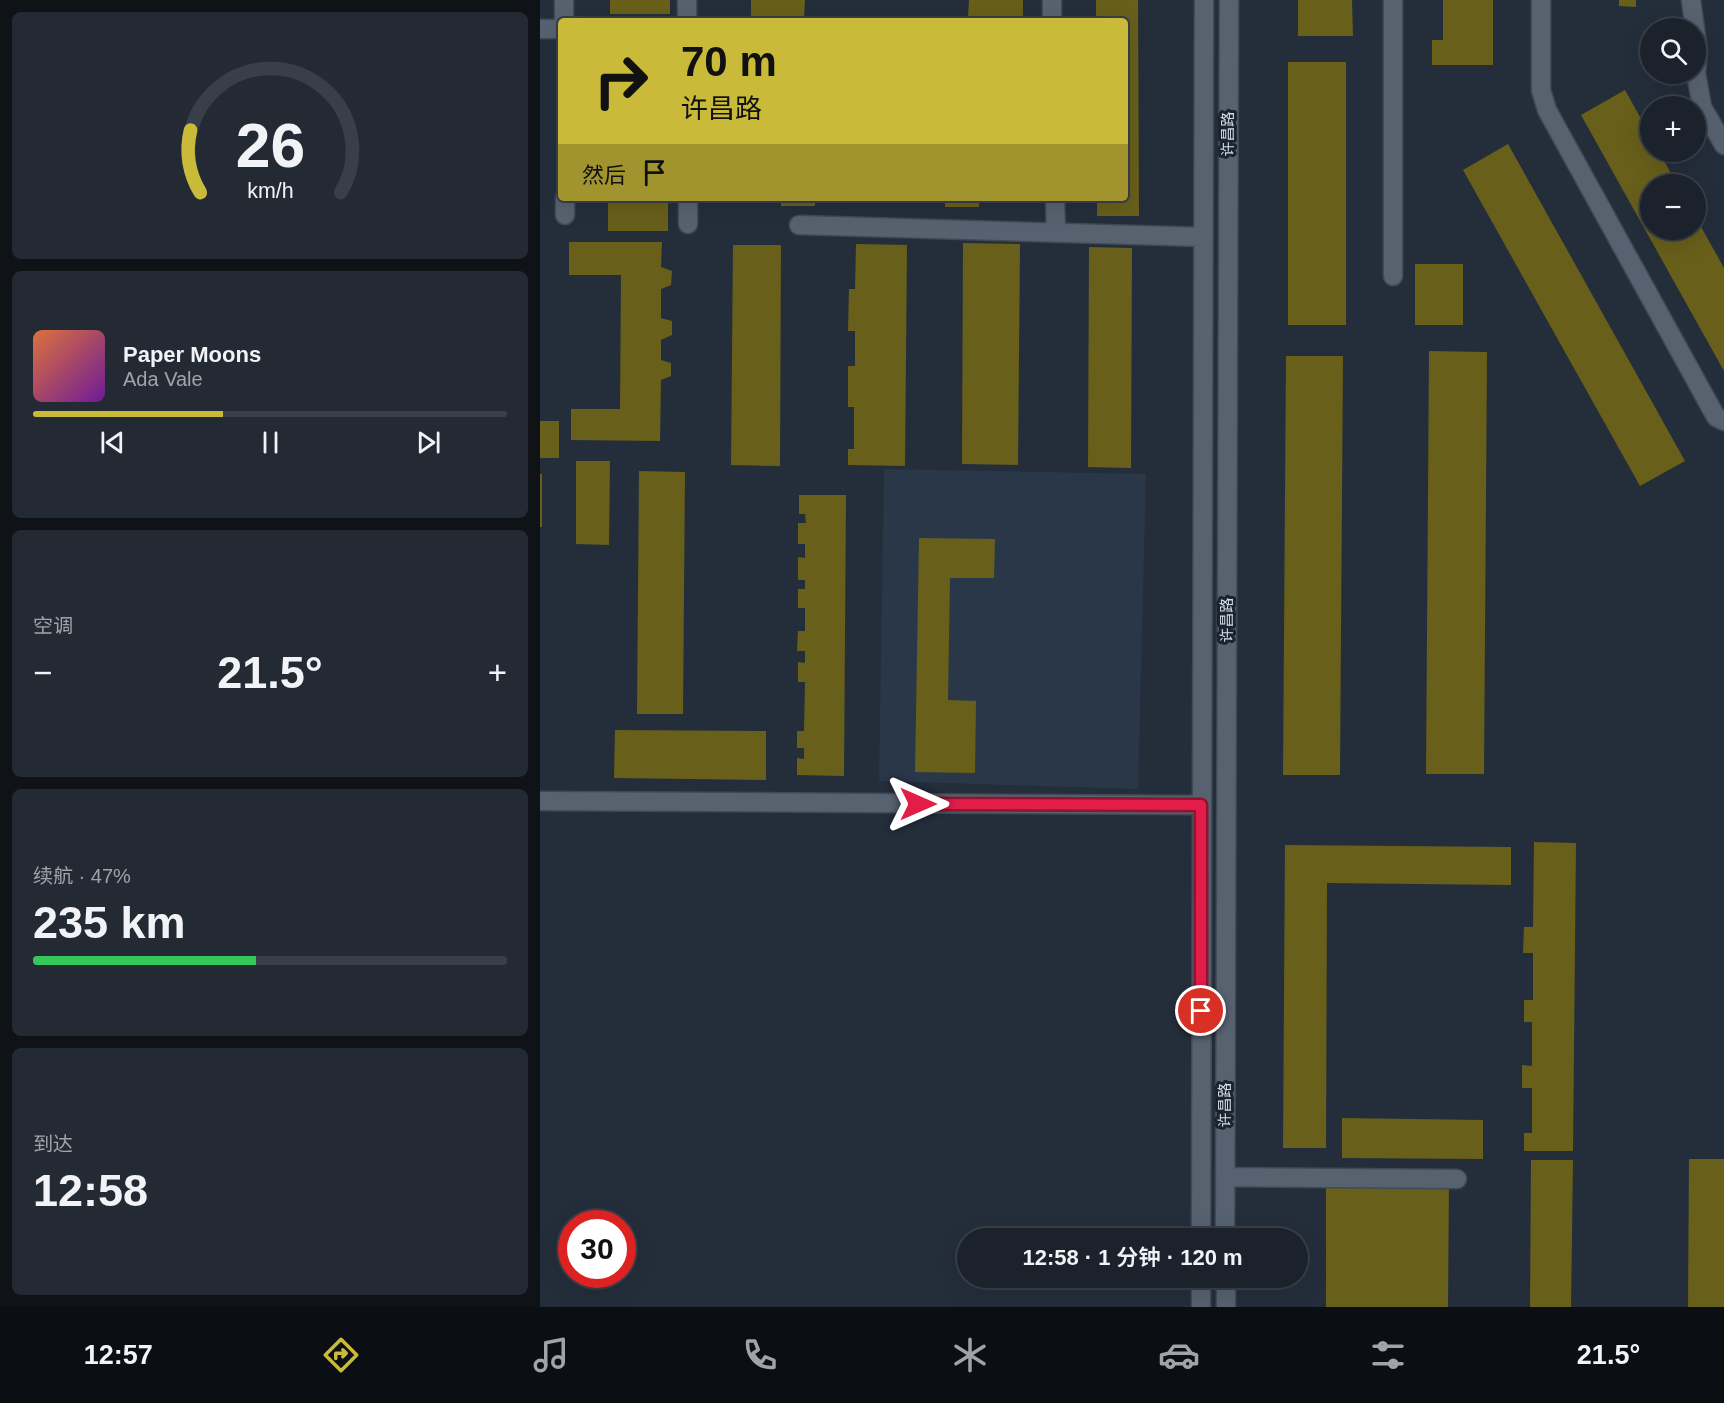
<!DOCTYPE html>
<html lang="zh">
<head>
<meta charset="utf-8">
<style>
	body { margin:0; font-family:Arial,"Noto Sans SC",sans-serif; background:#242a34; color:#f1f3f6; height:100vh; display:flex; flex-direction:column; font-size:22px; white-space:nowrap }
	* { box-sizing:border-box; margin:0 }
	p { font-size:20px; color:#a0a4a9 }
	.icon { flex:none; width:33px; height:33px; fill:none; stroke:currentColor; stroke-width:2; stroke-linecap:round; stroke-linejoin:round }
	.map { position:relative; flex:1; overflow:hidden }
	.sheet { display:flex; flex-direction:column; gap:12px; padding:12px; background:#0f1318; width:540px }
	.sheet>* { flex:none }
	.hud { position:absolute; left:18px; top:18px; width:570px; height:183px; border-radius:6px; box-shadow:0 6px 24px #0002,0 0 0 2px #393f48; background:#caba3a; color:#111; overflow:hidden }
	.tools { position:absolute; left:1100px; top:18px; display:grid; gap:12px }
	.tools a { display:grid; place-items:center; width:66px; height:66px; border-radius:50%; background:#1b222c; box-shadow:0 6px 24px #0002,0 0 0 2px #393f48; font-size:30px }
	.speed { position:absolute; left:18px; top:1210px; display:flex; gap:12px; font-size:30px; font-weight:700; text-align:center }
	.speed>* { display:grid; place-content:center; width:78px; height:78px; border-radius:50%; background:#1b222c; box-shadow:0 6px 24px #0002,0 0 0 2px #393f48; line-height:1 }
	.speed .limit { border:9px solid #d22; background:#fff; color:#111 }
	.pin { position:absolute; display:grid; place-items:center; width:51px; height:51px; color:#fff; margin:-26px; border:3px solid #fff; border-radius:50%; box-shadow:0 2px 6px #0007 }
	.me { position:absolute; width:66px; margin:-33px; rotate:90deg; stroke-linejoin:round; filter:drop-shadow(0 0 4px #0008) }
	.turn { display:flex; align-items:center; gap:21px; height:126px; padding:0 24px; font-size:27px }
	.turn .icon { width:78px; height:78px; stroke-width:2.5 }
	.turn b { display:block; font-size:42px; line-height:51px }
	.then { display:flex; align-items:center; height:57px; padding:0 24px; background:#0003; gap:12px; font-size:22px }
	.big { font-size:45px; font-weight:600; line-height:1.1 }
	.sheet .widget { flex:1; display:flex; flex-direction:column; justify-content:center; gap:9px; min-width:0; padding:0 21px; border-radius:9px; background:#242a34 }
	.sheet .dial { align-items:center; gap:0 }
	.dial svg { height:156px; overflow:visible; fill:none; stroke:#393f48; stroke-width:7; stroke-linecap:round; text-anchor:middle }
	.dial text { fill:#f1f3f6; stroke:none }
	.song { display:flex; align-items:center; gap:18px }
	.cover { width:72px; height:72px; border-radius:9px; background:linear-gradient(135deg,hsl(20 70% 55%),hsl(280 70% 35%)) }
	.played { height:6px; border-radius:3px; background:linear-gradient(90deg,#caba3a 40%,#393f48 40%) }
	.keys { display:flex; justify-content:space-around; direction:ltr }
	.heat { display:flex; justify-content:space-between; align-items:center; font-size:33px; direction:ltr }
	.charge { height:9px; border-radius:4px; background:linear-gradient(90deg,#34c759 47%,#393f48 0) }
	.trip { position:absolute; left:417px; top:1228px; width:351px; height:60px; border-radius:30px; background:#1b222c; box-shadow:0 6px 24px #0002,0 0 0 2px #393f48; font-weight:600; line-height:60px; text-align:center }
	.dock { display:flex; height:96px; justify-content:space-around; align-items:center; background:#0b0e12; color:#a0a4a9 }
	.dock .icon { width:42px; height:42px }
	.dock .current { color:#caba3a }
	.dock b { font-size:27px; color:#f1f3f6 }
	main { display:flex; flex:1; min-height:0 }
	.map>svg:first-child { display:block }
	.built { fill:#293749 }
	.building { fill:#685f1b }
	.lines { fill:none; stroke-linecap:round; stroke-linejoin:round }
	.minor-casing { stroke:#414953; stroke-width:21 }
	.minor { stroke:#576271; stroke-width:18 }
	.route-casing { stroke:#92132f; stroke-width:15 }
	.route { stroke:#e11d48; stroke-width:10 }
	.labels { text-anchor:middle; stroke-width:6; stroke-linejoin:round; paint-order:stroke }
	.street-label { font-size:15px; fill:#d4dbe3; stroke:#1a2430 }
</style>
</head>
<body>
<main>
<section class="sheet">
<div class="widget dial"><svg viewBox="0 0 100 80">
<path d="M14 69A42 42 0 1 1 86 69"/>
<path d="M14 69A42 42 0 0 1 9 37" stroke="#caba3a"/>
<text x="50" y="56" font-size="32" font-weight="700">26</text>
<text x="50" y="72" font-size="11">km/h</text>
</svg></div>
<div class="widget">
<div class="song"><i class="cover"></i><div><b>Paper Moons</b><p>Ada Vale</p></div></div>
<div class="played"></div>
<div class="keys"><svg class="icon" aria-label="previous" viewBox="0 0 24 24"><path d="M18 5L8 12l10 7zM5 5v14"/></svg><svg class="icon" aria-label="pause" viewBox="0 0 24 24"><path d="M8 5v14M16 5v14"/></svg><svg class="icon" aria-label="next" viewBox="0 0 24 24"><path d="M6 5l10 7-10 7zM19 5v14"/></svg></div>
</div>
<div class="widget"><p>空调</p>
<div class="heat"><a>−</a><b class="big">21.5°</b><a>+</a></div>
</div>
<div class="widget"><p>续航 · 47%</p><b class="big">235 km</b><div class="charge"></div></div>
<div class="widget"><p>到达</p><b class="big">12:58</b></div>
</section>
<div class="map">
<svg width="1184" height="1307" viewBox="0 0 1184 1307">
	<rect width="100%" height="100%" fill="#242e3b"/>
	<path class="built" d="M 344,469 L 606,474 L 598,789 L 339,781 Z"/>
	<path class="building" d="M 70,0 L 130,0 L 130,14 L 70,14 Z
		M 211,0 L 265,0 L 264,19 L 211,18 Z
		M 429,0 L 483,0 L 483,18 L 428,17 Z
		M 556,0 L 598,0 L 599,216 L 557,216 L 557,198 L 585,198 L 585,21 L 556,21 Z
		M 758,0 L 812,0 L 813,36 L 758,36 Z
		M 903,0 L 953,0 L 953,65 L 892,65 L 892,40 L 903,40 Z
		M 1079,0 L 1096,0 L 1096,7 L 1079,6 Z
		M 748,62 L 806,62 L 806,325 L 748,325 Z
		M 1085,90 L 1110,135 L 1110,152 L 1119,152 L 1137,184 L 1110,184 L 1110,230 L 1155,230 L 1155,216 L 1184,268 L 1184,371 L 1041,115 Z
		M 968,144 L 1145,461 L 1100,486 L 923,170 Z
		M 68,198 L 128,198 L 128,231 L 68,231 Z
		M 241,198 L 275,198 L 275,206 L 241,206 Z
		M 288,198 L 330,198 L 330,202 L 288,201 Z
		M 405,198 L 439,198 L 439,207 L 405,207 Z
		M 452,198 L 494,198 L 494,203 L 452,203 Z
		M 29,242 L 122,242 L 121,267 L 132,271 L 131,285 L 121,289 L 121,318 L 132,321 L 132,335 L 121,340 L 121,360 L 131,363 L 131,376 L 121,380 L 120,441 L 31,440 L 31,409 L 80,409 L 81,275 L 29,275 Z
		M 423,243 L 480,244 L 478,465 L 422,464 Z
		M 316,244 L 367,245 L 365,466 L 308,465 L 308,449 L 314,449 L 314,407 L 308,407 L 308,366 L 315,366 L 315,331 L 308,331 L 309,289 L 315,289 Z
		M 193,245 L 241,245 L 240,466 L 191,465 Z
		M 549,247 L 592,248 L 591,468 L 548,467 Z
		M 875,264 L 923,264 L 923,325 L 875,325 Z
		M 889,351 L 947,352 L 944,774 L 886,774 Z
		M 746,356 L 803,356 L 800,775 L 743,775 Z
		M 0,421 L 19,421 L 19,458 L 0,458 Z
		M 36,461 L 70,461 L 69,545 L 36,544 Z
		M 99,471 L 145,472 L 143,714 L 97,714 Z
		M 0,474 L 2,474 L 2,527 L 0,527 Z
		M 259,495 L 306,495 L 304,776 L 257,775 L 257,758 L 264,759 L 264,748 L 257,748 L 257,731 L 264,731 L 265,682 L 258,682 L 258,662 L 265,663 L 265,651 L 257,651 L 258,631 L 265,631 L 265,608 L 258,608 L 258,589 L 265,589 L 265,580 L 258,580 L 258,557 L 265,558 L 265,544 L 258,544 L 258,523 L 266,523 L 265,514 L 259,514 Z
		M 379,538 L 455,539 L 454,578 L 410,578 L 408,700 L 436,701 L 435,773 L 375,772 Z
		M 75,730 L 226,731 L 226,780 L 74,778 Z
		M 994,842 L 1036,843 L 1033,1151 L 984,1151 L 984,1133 L 992,1133 L 992,1088 L 982,1088 L 982,1065 L 992,1066 L 992,1022 L 984,1022 L 984,1000 L 993,1000 L 993,953 L 983,953 L 984,927 L 993,927 Z
		M 745,845 L 971,847 L 971,885 L 787,883 L 786,1148 L 743,1148 Z
		M 802,1118 L 943,1120 L 943,1159 L 802,1158 Z
		M 1149,1159 L 1184,1159 L 1184,1307 L 1148,1307 Z
		M 991,1160 L 1033,1160 L 1031,1307 L 990,1307 Z
		M 786,1182 L 909,1183 L 908,1307 L 786,1307 Z"/>
	<g class="lines">
		<g class="minor-casing">
			<path id="minor" d="M 24,0 L 24,21
				M 147,0 L 147,21
				M 853,0 L 853,276
				M 1001,0 L 1001,90 L 1007,110 L 1176,417 L 1184,421
				M 1151,0 L 1158,51 L 1156,73 L 1162,107 L 1184,145
				M 512,21 L 512,0
				M 0,29 L 21,29
				M 25,198 L 25,215
				M 148,198 L 148,224
				M 515,198 L 516,233
				M 259,225 L 663,237
				M 0,801 L 661,805
				M 685,1177 L 917,1179
				M 661,1239 L 664,0
				M 685,1239 L 689,0
				M 661,1278 L 661,1307
				M 686,1278 L 686,1307"/>
		</g>
		<use href="#minor" class="minor"/>
	</g>
	<g class="lines">
		<g class="route-casing">
			<path id="route" d="M 378,804 L 661,805 L 661,1011"/>
		</g>
		<use href="#route" class="route"/>
	</g>
	<g class="labels">
		<g class="street-label">
			<text transform="translate(688 134) rotate(-90)" y="5">许昌路</text>
			<text transform="translate(687 620) rotate(-90)" y="5">许昌路</text>
			<text transform="translate(685 1105) rotate(-90)" y="5">许昌路</text>
		</g>
	</g>
</svg>
<div class="tools">
<a><svg class="icon" aria-label="search" viewBox="0 0 24 24"><circle cx="10" cy="10" r="6"/><path d="M15 15l6 6"/></svg></a>
<a>+</a>
<a>−</a>
</div>
<div class="speed"><div class="limit">30</div></div>
<div class="pin" style="left:661px;top:1011px;background:#d93025"><svg class="icon" aria-label="arrive" viewBox="0 0 24 24"><path d="M6 21V4h12l-3 4 3 4H6"/></svg></div>
<svg class="me" style="left:378px;top:804px" viewBox="-20 -20 40 40"><path d="M0-17L14 15 0 8-14 15z" fill="#e11d48" stroke="#fff" stroke-width="4"/></svg>
<div class="trip">12:58 · 1 分钟 · 120 m</div>
<div class="hud">
<div class="turn"><svg class="icon" aria-label="right" viewBox="0 0 24 24"><path d="M7 20v-9h11M14 6l5 5-5 5"/></svg><div><b>70 m</b>许昌路</div></div>
<div class="then">然后<svg class="icon" aria-label="arrive" viewBox="0 0 24 24"><path d="M6 21V4h12l-3 4 3 4H6"/></svg></div>
</div>
</div>
</main>
<nav class="dock">
<b>12:57</b>
<svg class="icon current" aria-label="directions" viewBox="0 0 24 24"><path d="M12 3l9 9-9 9-9-9zM9 14v-3h6M13 9l2 2-2 2"/></svg>
<svg class="icon" aria-label="music" viewBox="0 0 24 24"><path d="M9 18V5l10-2v13"/><circle cx="6" cy="18" r="3"/><circle cx="16" cy="16" r="3"/></svg>
<svg class="icon" aria-label="phone" viewBox="0 0 24 24"><path d="M5 4h4l2 5-3 2q2 4 5 5l2-3 5 2v4C11 20 4 13 5 4z"/></svg>
<svg class="icon" aria-label="climate" viewBox="0 0 24 24"><path d="M12 3v18M4 7l16 10M4 17L20 7"/></svg>
<svg class="icon" aria-label="car" viewBox="0 0 24 24"><path d="M5 17H2v-5l4-1 3-4h7l3 4 3 1v5h-3M9 17h6M6 11h13"/><circle cx="7" cy="17" r="2"/><circle cx="17" cy="17" r="2"/></svg>
<svg class="icon" aria-label="filters" viewBox="0 0 24 24"><path d="M4 7h16M4 17h16"/><circle cx="9" cy="7" r="2"/><circle cx="15" cy="17" r="2"/></svg>
<b>21.5°</b>
</nav>
</body>
</html>
